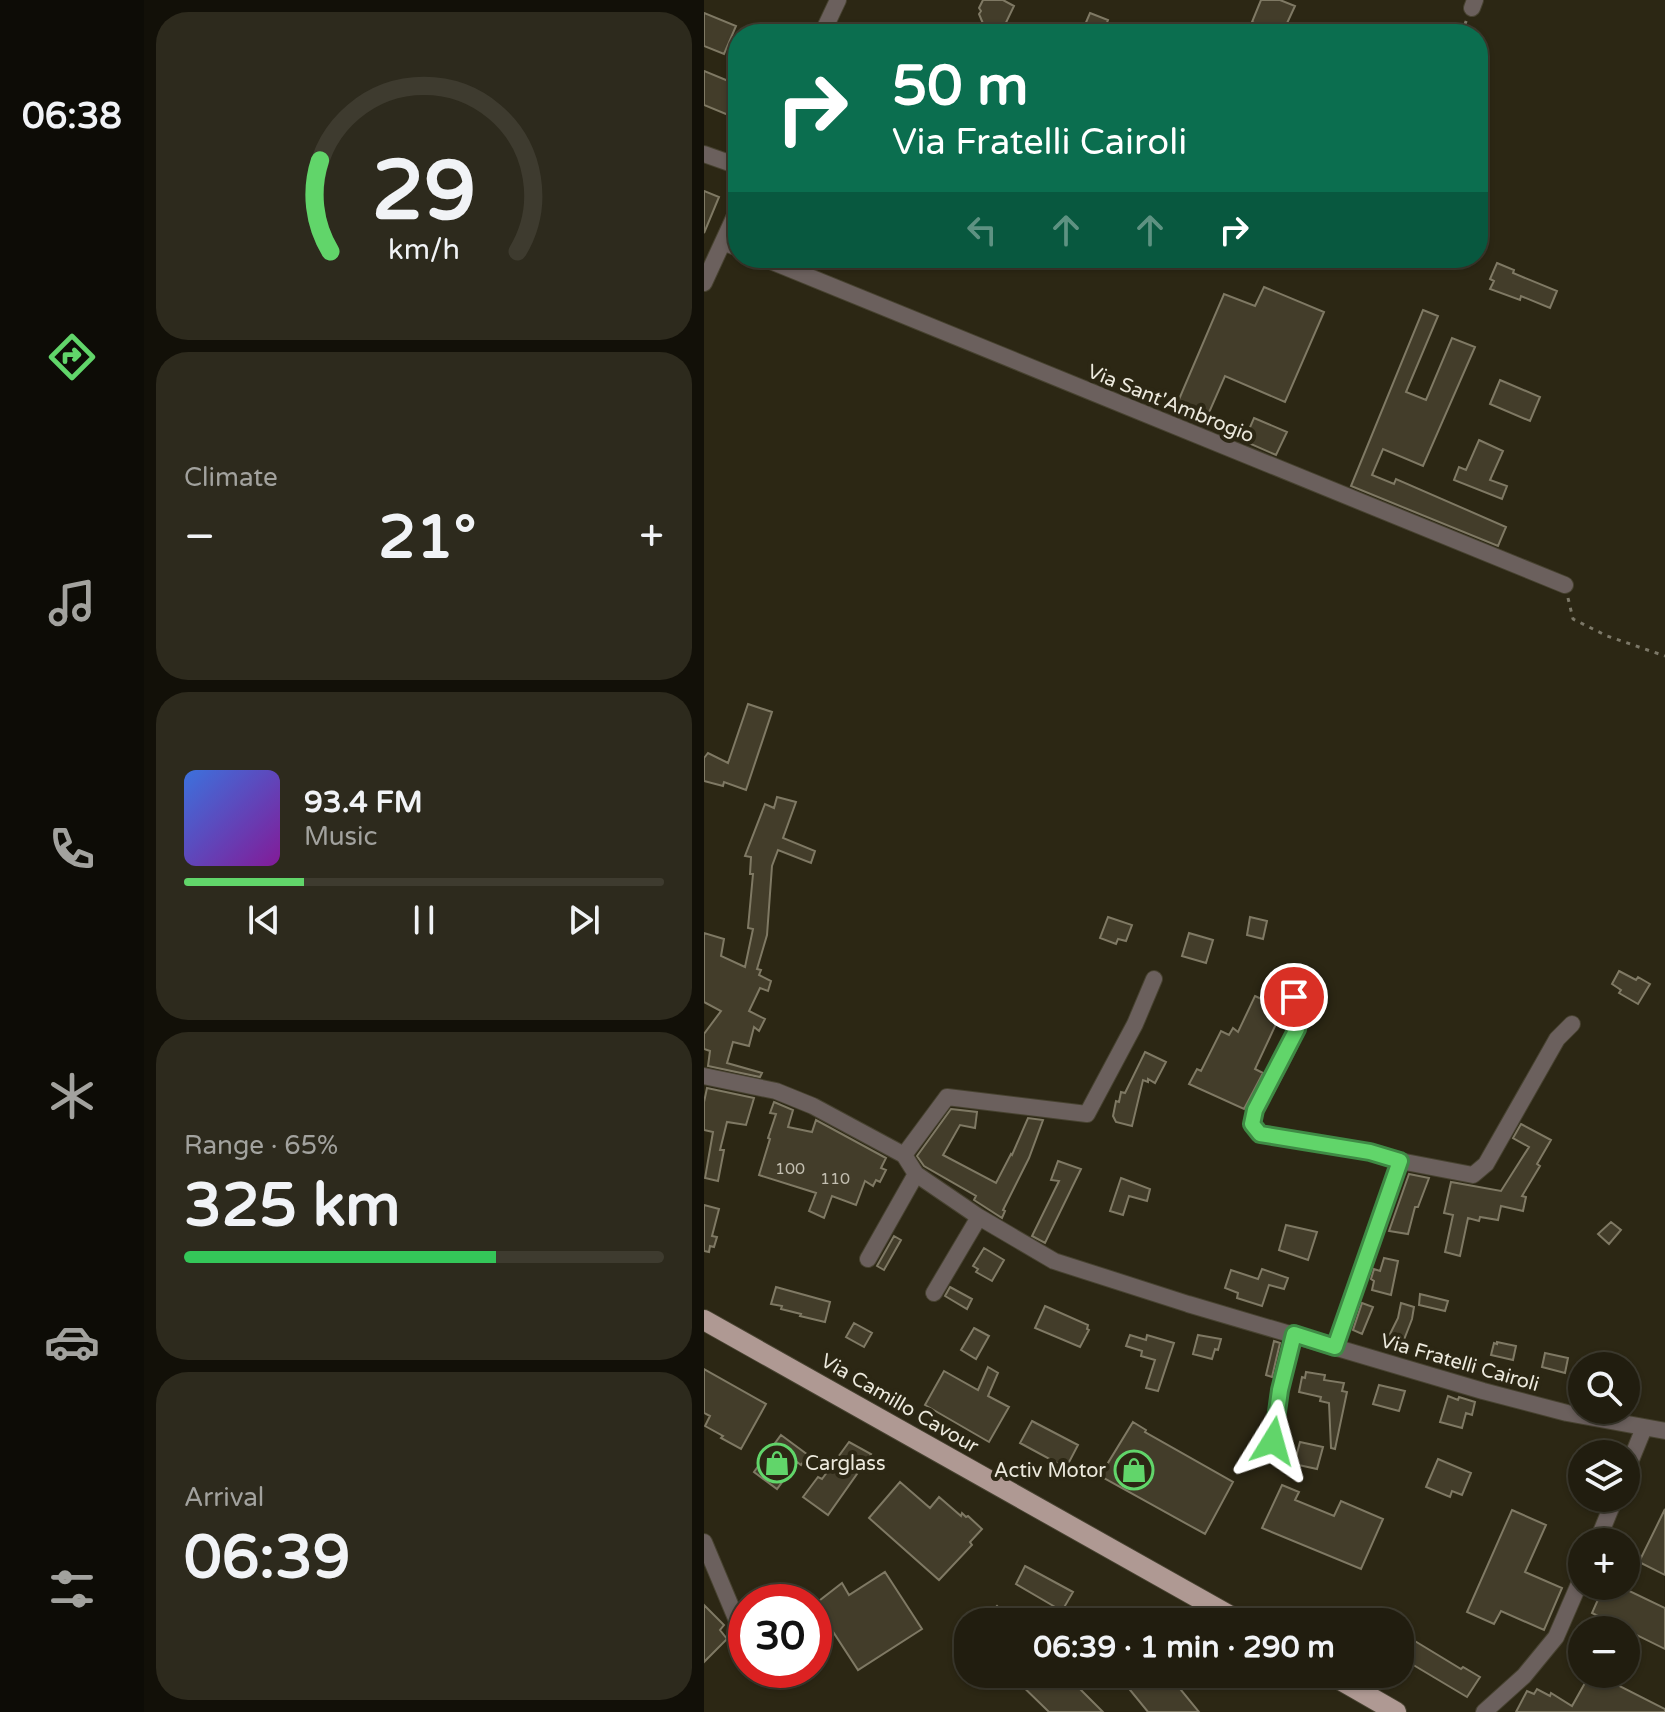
<!DOCTYPE html>
<html lang="en">
<head>
<meta charset="utf-8">
<style>
	body { margin:0; font-family:"Varela Round",sans-serif; background:#2d2a1d; color:#f1f3f6; height:100vh; display:flex; flex-direction:column; font-size:30px; white-space:nowrap }
	* { box-sizing:border-box; margin:0 }
	p { font-size:26px; color:#a2a29e }
	.icon { flex:none; width:44px; height:44px; fill:none; stroke:currentColor; stroke-width:2; stroke-linecap:round; stroke-linejoin:round }
	.map { position:relative; flex:1; overflow:hidden }
	.panel { display:flex; flex-direction:column; gap:12px; padding:12px; background:#121008; width:560px }
	.panel>* { flex:none }
	.top-card { position:absolute; left:24px; top:24px; width:760px; height:244px; border-radius:32px; box-shadow:0 2px 6px #0004,0 0 0 2px #3e3b2f; background:#0b6e4f; color:#fff; overflow:hidden }
	.fabs { position:absolute; left:864px; top:1352px; display:grid; gap:16px }
	.fabs a { display:grid; place-items:center; width:72px; height:72px; border-radius:50%; background:#211d0f; box-shadow:0 2px 6px #0004,0 0 0 2px #3e3b2f; font-size:40px }
	.speed { position:absolute; left:24px; top:1584px; display:flex; gap:16px; font-size:40px; font-weight:700; text-align:center }
	.speed>* { display:grid; place-content:center; width:104px; height:104px; border-radius:50%; background:#211d0f; box-shadow:0 2px 6px #0004,0 0 0 2px #3e3b2f; line-height:1 }
	.speed .limit { border:12px solid #d22; background:#fff; color:#111 }
	.pin { position:absolute; display:grid; place-items:center; width:68px; height:68px; color:#fff; margin:-34px; border:4px solid #fff; border-radius:50%; box-shadow:0 2px 8px #0007 }
	.me { position:absolute; width:88px; margin:-44px; rotate:8deg; stroke-linejoin:round; filter:drop-shadow(0 0 6px #0008) }
	.turn { display:flex; align-items:center; gap:28px; height:168px; padding:0 32px; font-size:36px }
	.turn .icon { width:104px; height:104px; stroke-width:2.5 }
	.turn b { display:block; font-size:56px; line-height:68px }
	.lanes { display:flex; align-items:center; height:76px; padding:0 32px; background:#0003; justify-content:center; gap:40px; direction:ltr }
	.lanes .off { opacity:.35 }
	.big { font-size:60px; font-weight:700; line-height:1.1 }
	.panel .widget { flex:1; display:flex; flex-direction:column; justify-content:center; gap:12px; min-width:0; padding:0 28px; border-radius:32px; background:#2d2a1d }
	.panel .dial { align-items:center; gap:0 }
	.dial svg { height:208px; overflow:visible; fill:none; stroke:#3e3b2f; stroke-width:7; stroke-linecap:round; text-anchor:middle }
	.dial text { fill:#f1f3f6; stroke:none }
	.song { display:flex; align-items:center; gap:24px }
	.cover { width:96px; height:96px; border-radius:12px; background:linear-gradient(135deg,hsl(220 70% 55%),hsl(290 70% 35%)) }
	.played { height:8px; border-radius:4px; background:linear-gradient(90deg,#61d56a 25%,#3e3b2f 25%) }
	.keys { display:flex; justify-content:space-around; direction:ltr }
	.heat { display:flex; justify-content:space-between; align-items:center; font-size:44px; direction:ltr }
	.charge { height:12px; border-radius:6px; background:linear-gradient(90deg,#34c759 65%,#3e3b2f 0) }
	.trip { position:absolute; left:250px; top:1608px; width:460px; height:80px; border-radius:32px; background:#211d0f; box-shadow:0 2px 6px #0004,0 0 0 2px #3e3b2f; font-weight:700; line-height:80px; text-align:center }
	main { display:flex; flex:1; min-height:0 }
	.tab-bar { display:flex; flex-direction:column; width:144px; justify-content:space-around; align-items:center; background:#0d0c06; color:#a2a29e }
	.tab-bar .icon { width:56px; height:56px }
	.tab-bar .on { color:#61d56a }
	.tab-bar b { font-size:36px; color:#f1f3f6 }
	.map>svg:first-child { display:block }
	.building { fill:#433d2a; stroke:#7f7964; stroke-width:2 }
	.lines { fill:none; stroke-linecap:round; stroke-linejoin:round }
	.street-casing { stroke:#474230; stroke-width:18 }
	.primary-casing { stroke:#474230; stroke-width:22 }
	.path { stroke:#7c7868; stroke-width:3; stroke-dasharray:4 6; stroke-linecap:butt }
	.street { stroke:#6b605d; stroke-width:16 }
	.primary { stroke:#af9993; stroke-width:20 }
	.route-casing { stroke:#3f8a45; stroke-width:20 }
	.route { stroke:#61d56a; stroke-width:14 }
	.labels { text-anchor:middle; stroke-width:8; stroke-linejoin:round; paint-order:stroke }
	.number-label { font-size:16px; fill:#c2beb0 }
	.street-label { font-size:20px; fill:#ece9dd; stroke:#2c2714 }
	.poi-label { font-size:20px; fill:#ece9dd; stroke:#2c2714; text-anchor:start }
</style>
</head>
<body>
<main>
<nav class="tab-bar">
<b>06:38</b>
<svg class="icon on" aria-label="directions" viewBox="0 0 24 24"><path d="M12 3l9 9-9 9-9-9zM9 14v-3h6M13 9l2 2-2 2"/></svg>
<svg class="icon" aria-label="music" viewBox="0 0 24 24"><path d="M9 18V5l10-2v13"/><circle cx="6" cy="18" r="3"/><circle cx="16" cy="16" r="3"/></svg>
<svg class="icon" aria-label="phone" viewBox="0 0 24 24"><path d="M5 4h4l2 5-3 2q2 4 5 5l2-3 5 2v4C11 20 4 13 5 4z"/></svg>
<svg class="icon" aria-label="climate" viewBox="0 0 24 24"><path d="M12 3v18M4 7l16 10M4 17L20 7"/></svg>
<svg class="icon" aria-label="car" viewBox="0 0 24 24"><path d="M5 17H2v-5l4-1 3-4h7l3 4 3 1v5h-3M9 17h6M6 11h13"/><circle cx="7" cy="17" r="2"/><circle cx="17" cy="17" r="2"/></svg>
<svg class="icon" aria-label="filters" viewBox="0 0 24 24"><path d="M4 7h16M4 17h16"/><circle cx="9" cy="7" r="2"/><circle cx="15" cy="17" r="2"/></svg>
</nav>
<section class="panel">
<div class="widget dial"><svg viewBox="0 0 100 80">
<path d="M14 69A42 42 0 1 1 86 69"/>
<path d="M14 69A42 42 0 0 1 10 34" stroke="#61d56a"/>
<text x="50" y="56" font-size="32" font-weight="700">29</text>
<text x="50" y="72" font-size="11">km/h</text>
</svg></div>
<div class="widget"><p>Climate</p>
<div class="heat"><a>−</a><b class="big">21°</b><a>+</a></div>
</div>
<div class="widget">
<div class="song"><i class="cover"></i><div><b>93.4 FM</b><p>Music</p></div></div>
<div class="played"></div>
<div class="keys"><svg class="icon" aria-label="previous" viewBox="0 0 24 24"><path d="M18 5L8 12l10 7zM5 5v14"/></svg><svg class="icon" aria-label="pause" viewBox="0 0 24 24"><path d="M8 5v14M16 5v14"/></svg><svg class="icon" aria-label="next" viewBox="0 0 24 24"><path d="M6 5l10 7-10 7zM19 5v14"/></svg></div>
</div>
<div class="widget"><p>Range · 65%</p><b class="big">325 km</b><div class="charge"></div></div>
<div class="widget"><p>Arrival</p><b class="big">06:39</b></div>
</section>
<div class="map">
<svg width="961" height="1712" viewBox="0 0 961 1712">
	<rect width="100%" height="100%" fill="#2c2714"/>
	<path class="building" d="M 279,0 L 299,0 L 310,6 L 297,33 L 280,26 L 275,14 L 277,11 L 275,8 Z
		M 557,0 L 576,0 L 591,6 L 578,34 L 551,34 L 555,25 L 548,22 Z
		M 0,13 L 32,26 L 20,54 L 0,46 Z
		M 386,13 L 404,20 L 402,25 L 423,34 L 377,34 Z
		M 0,71 L 34,85 L 34,119 L 0,105 Z
		M 0,191 L 15,197 L 0,233 Z
		M 793,263 L 810,270 L 809,273 L 853,291 L 846,308 L 817,296 L 816,300 L 786,289 L 790,281 L 786,279 Z
		M 560,287 L 620,312 L 581,402 L 521,376 L 500,424 L 470,411 L 520,294 L 551,306 Z
		M 719,310 L 734,316 L 702,392 L 722,400 L 748,338 L 771,347 L 719,466 L 679,449 L 668,475 L 690,484 L 692,479 L 802,527 L 794,546 L 647,486 Z
		M 796,380 L 836,397 L 826,421 L 786,404 Z
		M 550,418 L 583,432 L 572,455 L 540,441 Z
		M 775,440 L 799,451 L 786,480 L 803,486 L 798,499 L 750,480 L 755,467 L 762,470 Z
		M 44,704 L 68,712 L 42,790 L 20,782 L 19,786 L 0,781 L 0,758 L 4,753 L 24,763 Z
		M 73,797 L 92,802 L 79,838 L 111,851 L 107,863 L 74,850 L 68,866 L 63,935 L 53,969 L 57,970 L 55,975 L 67,981 L 64,991 L 56,988 L 45,1011 L 61,1019 L 55,1031 L 50,1027 L 45,1046 L 29,1042 L 23,1063 L 58,1073 L 56,1077 L 4,1066 L 6,1051 L 0,1049 L 0,1034 L 17,1011 L 0,1002 L 0,933 L 20,939 L 17,956 L 41,967 L 49,929 L 44,928 L 49,874 L 46,874 L 47,857 L 41,856 L 61,804 L 70,808 Z
		M 404,917 L 428,925 L 422,941 L 414,939 L 412,944 L 396,938 Z
		M 546,917 L 563,921 L 559,939 L 543,935 Z
		M 485,933 L 509,940 L 502,963 L 478,956 Z
		M 915,971 L 932,980 L 934,977 L 946,984 L 934,1004 L 915,993 L 917,990 L 908,984 Z
		M 551,996 L 579,1009 L 551,1069 L 559,1073 L 540,1109 L 485,1084 L 493,1069 L 497,1071 L 517,1031 L 525,1035 L 529,1028 L 534,1032 Z
		M 441,1052 L 462,1062 L 451,1083 L 444,1079 L 444,1082 L 439,1080 L 428,1126 L 412,1122 L 409,1116 L 412,1101 L 415,1102 L 417,1092 L 421,1093 Z
		M 3,1088 L 50,1098 L 42,1125 L 23,1122 L 16,1150 L 20,1150 L 14,1181 L 1,1178 L 9,1132 L 0,1130 L 0,1102 Z
		M 70,1102 L 89,1110 L 84,1127 L 108,1132 L 112,1120 L 182,1158 L 177,1168 L 182,1170 L 176,1182 L 172,1180 L 169,1186 L 161,1181 L 152,1205 L 128,1196 L 120,1218 L 105,1211 L 112,1193 L 55,1175 L 66,1139 L 64,1138 L 72,1114 L 66,1113 Z
		M 247,1109 L 273,1112 L 271,1128 L 256,1125 L 239,1155 L 292,1183 L 307,1154 L 308,1155 L 324,1118 L 339,1120 L 325,1158 L 299,1210 L 301,1211 L 298,1218 L 270,1200 L 272,1196 L 220,1166 L 213,1156 Z
		M 817,1124 L 847,1140 L 833,1164 L 836,1166 L 818,1196 L 822,1197 L 819,1211 L 797,1206 L 794,1220 L 776,1217 L 775,1221 L 764,1218 L 756,1256 L 741,1252 L 749,1215 L 740,1213 L 747,1182 L 797,1191 L 825,1147 L 809,1138 Z
		M 354,1161 L 377,1169 L 341,1243 L 328,1236 L 355,1181 L 347,1180 Z
		M 705,1174 L 725,1178 L 714,1207 L 711,1207 L 704,1234 L 685,1231 Z
		M 417,1178 L 446,1189 L 443,1201 L 425,1196 L 419,1215 L 406,1211 Z
		M 0,1205 L 15,1209 L 8,1236 L 13,1237 L 10,1247 L 6,1246 L 5,1252 L 0,1251 Z
		M 907,1222 L 917,1230 L 905,1244 L 894,1234 Z
		M 582,1225 L 613,1232 L 604,1260 L 575,1250 Z
		M 190,1236 L 197,1240 L 180,1270 L 173,1266 Z
		M 280,1248 L 300,1260 L 288,1281 L 272,1272 L 274,1269 L 269,1266 Z
		M 680,1258 L 694,1261 L 687,1295 L 668,1290 L 670,1281 L 667,1279 L 670,1269 L 676,1271 Z
		M 558,1269 L 584,1278 L 580,1289 L 565,1285 L 558,1306 L 533,1298 L 534,1293 L 521,1288 L 527,1270 L 554,1279 Z
		M 72,1287 L 126,1302 L 121,1322 L 96,1316 L 97,1314 L 77,1309 L 78,1306 L 67,1304 Z
		M 246,1287 L 268,1299 L 263,1309 L 241,1296 Z
		M 716,1294 L 744,1301 L 741,1311 L 715,1305 Z
		M 658,1303 L 669,1307 L 658,1334 L 649,1330 Z
		M 697,1303 L 710,1307 L 708,1319 L 696,1350 L 684,1346 L 687,1340 L 683,1340 L 694,1318 Z
		M 341,1306 L 384,1325 L 383,1329 L 385,1330 L 376,1347 L 331,1328 Z
		M 150,1323 L 168,1333 L 160,1347 L 142,1337 Z
		M 270,1328 L 285,1336 L 272,1359 L 257,1350 Z
		M 426,1335 L 442,1340 L 443,1335 L 470,1343 L 454,1391 L 442,1388 L 451,1360 L 437,1356 L 438,1351 L 422,1346 Z
		M 494,1335 L 517,1339 L 514,1350 L 511,1349 L 508,1359 L 489,1354 Z
		M 570,1341 L 576,1343 L 568,1377 L 562,1375 Z
		M 793,1342 L 812,1346 L 809,1360 L 787,1355 L 790,1343 L 793,1344 Z
		M 841,1353 L 864,1358 L 861,1373 L 838,1367 Z
		M 284,1367 L 294,1373 L 284,1396 L 305,1407 L 285,1442 L 221,1405 L 240,1371 L 274,1390 Z
		M 0,1369 L 62,1404 L 37,1449 L 17,1438 L 19,1436 L 1,1426 L 6,1416 L 0,1413 Z
		M 602,1372 L 621,1375 L 620,1380 L 640,1383 L 638,1391 L 643,1392 L 631,1449 L 627,1448 L 625,1403 L 616,1401 L 617,1397 L 595,1392 L 598,1377 L 601,1378 Z
		M 675,1385 L 701,1391 L 695,1411 L 669,1404 Z
		M 744,1396 L 754,1400 L 755,1397 L 771,1402 L 768,1415 L 762,1413 L 758,1428 L 736,1422 Z
		M 328,1421 L 374,1445 L 362,1468 L 316,1443 Z
		M 429,1422 L 442,1430 L 441,1432 L 529,1482 L 501,1534 L 396,1476 Z
		M 77,1435 L 104,1455 L 97,1465 L 93,1462 L 73,1489 L 50,1472 Z
		M 145,1442 L 167,1454 L 124,1515 L 99,1497 L 114,1477 L 118,1479 Z
		M 596,1442 L 619,1447 L 613,1469 L 590,1464 Z
		M 734,1459 L 767,1473 L 758,1495 L 748,1491 L 746,1497 L 722,1487 Z
		M 196,1482 L 226,1508 L 235,1497 L 257,1516 L 258,1513 L 262,1517 L 264,1516 L 278,1529 L 266,1542 L 268,1545 L 235,1580 L 165,1518 Z
		M 578,1485 L 595,1492 L 591,1500 L 630,1516 L 637,1501 L 679,1519 L 657,1569 L 558,1528 Z
		M 961,1509 L 961,1575 L 935,1562 Z
		M 808,1510 L 842,1525 L 821,1572 L 858,1588 L 840,1630 L 797,1611 L 790,1624 L 763,1612 Z
		M 321,1566 L 369,1592 L 358,1611 L 312,1584 Z
		M 181,1572 L 218,1629 L 154,1670 L 111,1604 L 138,1583 L 145,1595 Z
		M 900,1586 L 915,1586 L 961,1608 L 961,1649 L 888,1613 Z
		M 0,1605 L 20,1625 L 16,1630 L 23,1639 L 0,1662 Z
		M 293,1606 L 309,1622 L 277,1622 Z
		M 696,1632 L 757,1669 L 759,1667 L 776,1677 L 763,1697 L 696,1657 Z
		M 306,1674 L 361,1674 L 399,1712 L 345,1712 Z
		M 413,1674 L 464,1674 L 495,1712 L 444,1712 Z
		M 886,1674 L 892,1674 L 961,1709 L 961,1712 L 812,1712 L 823,1691 L 830,1694 L 833,1689 L 846,1696 L 847,1693 L 868,1706 Z"/>
	<g class="lines">
		<g class="street-casing">
			<path id="street" d="M 768,8 L 771,0
				M 118,34 L 134,0
				M 0,154 L 34,166
				M 19,242 L 34,248
				M 59,258 L 861,585
				M 0,283 L 34,209
				M 574,983 C 583,991 595,1000 596,1013 C 597,1031 561,1091 551,1110 L 548,1124 L 556,1134 L 666,1152 L 696,1161 L 769,1175 L 782,1164 L 853,1039 L 868,1024
				M 0,1076 L 72,1091 L 109,1106 L 200,1155 L 212,1174 L 275,1217 L 350,1261 L 484,1304 L 779,1391 L 863,1413 L 961,1431
				M 200,1155 L 243,1097 L 383,1114 L 431,1024 L 450,979
				M 164,1259 L 212,1174
				M 230,1293 L 275,1217
				M 631,1347 L 696,1161
				M 580,1443 L 569,1441 L 576,1390 L 590,1334
				M 922,1472 L 940,1428
				M 0,1542 L 36,1628
				M 893,1542 L 911,1498
				M 780,1712 L 820,1676 L 852,1637 L 878,1577"/>
		</g>
		<g class="primary-casing">
			<path id="primary" d="M 0,1320 L 537,1622
				M 626,1674 L 692,1712"/>
		</g>
		<path class="path" d="M 757,34 L 763,19
			M 864,598 L 869,619 L 903,636 L 961,656"/>
		<use href="#street" class="street"/>
		<use href="#primary" class="primary"/>
	</g>
	<g class="lines">
		<g class="route-casing">
			<path id="route" d="M 569,1441 L 576,1390 L 590,1334 L 631,1347 L 696,1161 L 666,1152 L 556,1134 L 548,1124 L 551,1110 L 593,1029 L 596,1011 L 590,997"/>
		</g>
		<use href="#route" class="route"/>
	</g>
	<defs>
		<g id="shop-ring" transform="scale(2)"><circle r="9.5" fill="#2c2714" stroke="#61d56a" stroke-width="1.5"/><path d="M-5-2.5h2.3a2.7 3.5 0 0 1 5.4 0H5L5.5 6h-11ZM-1.5-2.5h3a1.5 2.3 0 0 0-3 0Z" fill="#61d56a"/></g>
	</defs>
	<g fill-rule="evenodd">
		<use href="#shop-ring" x="73" y="1463"/>
		<use href="#shop-ring" x="430" y="1470"/>
	</g>
	<g class="labels">
		<g class="number-label">
			<text x="86" y="1174">100</text>
			<text x="131" y="1184">110</text>
		</g>
		<g class="street-label">
			<text transform="translate(467 403) rotate(22)" y="7">Via Sant'Ambrogio</text>
			<text transform="translate(756 1362) rotate(16)" y="7">Via Fratelli Cairoli</text>
			<text transform="translate(196 1403) rotate(30)" y="7">Via Camillo Cavour</text>
		</g>
		<g class="poi-label">
			<text x="101" y="1470">Carglass</text>
			<text x="402" y="1477" text-anchor="end">Activ Motor</text>
		</g>
	</g>
</svg>
<div class="fabs">
<a><svg class="icon" aria-label="search" viewBox="0 0 24 24"><circle cx="10" cy="10" r="6"/><path d="M15 15l6 6"/></svg></a>
<a><svg class="icon" aria-label="layers" viewBox="0 0 24 24"><path d="M12 4l9 5-9 5-9-5zM3 14l9 5 9-5"/></svg></a>
<a>+</a>
<a>−</a>
</div>
<div class="speed"><div class="limit">30</div></div>
<div class="pin" style="left:590px;top:997px;background:#d93025"><svg class="icon" aria-label="arrive" viewBox="0 0 24 24"><path d="M6 21V4h12l-3 4 3 4H6"/></svg></div>
<svg class="me" style="left:569px;top:1441px" viewBox="-20 -20 40 40"><path d="M0-17L14 15 0 8-14 15z" fill="#61d56a" stroke="#fff" stroke-width="4"/></svg>
<div class="trip">06:39 · 1 min · 290 m</div>
<div class="top-card">
<div class="turn"><svg class="icon" aria-label="right" viewBox="0 0 24 24"><path d="M7 20v-9h11M14 6l5 5-5 5"/></svg><div><b>50 m</b>Via Fratelli Cairoli</div></div>
<div class="lanes"><svg class="icon off" aria-label="left" viewBox="0 0 24 24"><path d="M17 20v-9H6M10 6l-5 5 5 5"/></svg><svg class="icon off" aria-label="ahead" viewBox="0 0 24 24"><path d="M12 20V5M6 11l6-6 6 6"/></svg><svg class="icon off" aria-label="ahead" viewBox="0 0 24 24"><path d="M12 20V5M6 11l6-6 6 6"/></svg><svg class="icon" aria-label="right" viewBox="0 0 24 24"><path d="M7 20v-9h11M14 6l5 5-5 5"/></svg></div>
</div>
</div>
</main>
</body>
</html>
